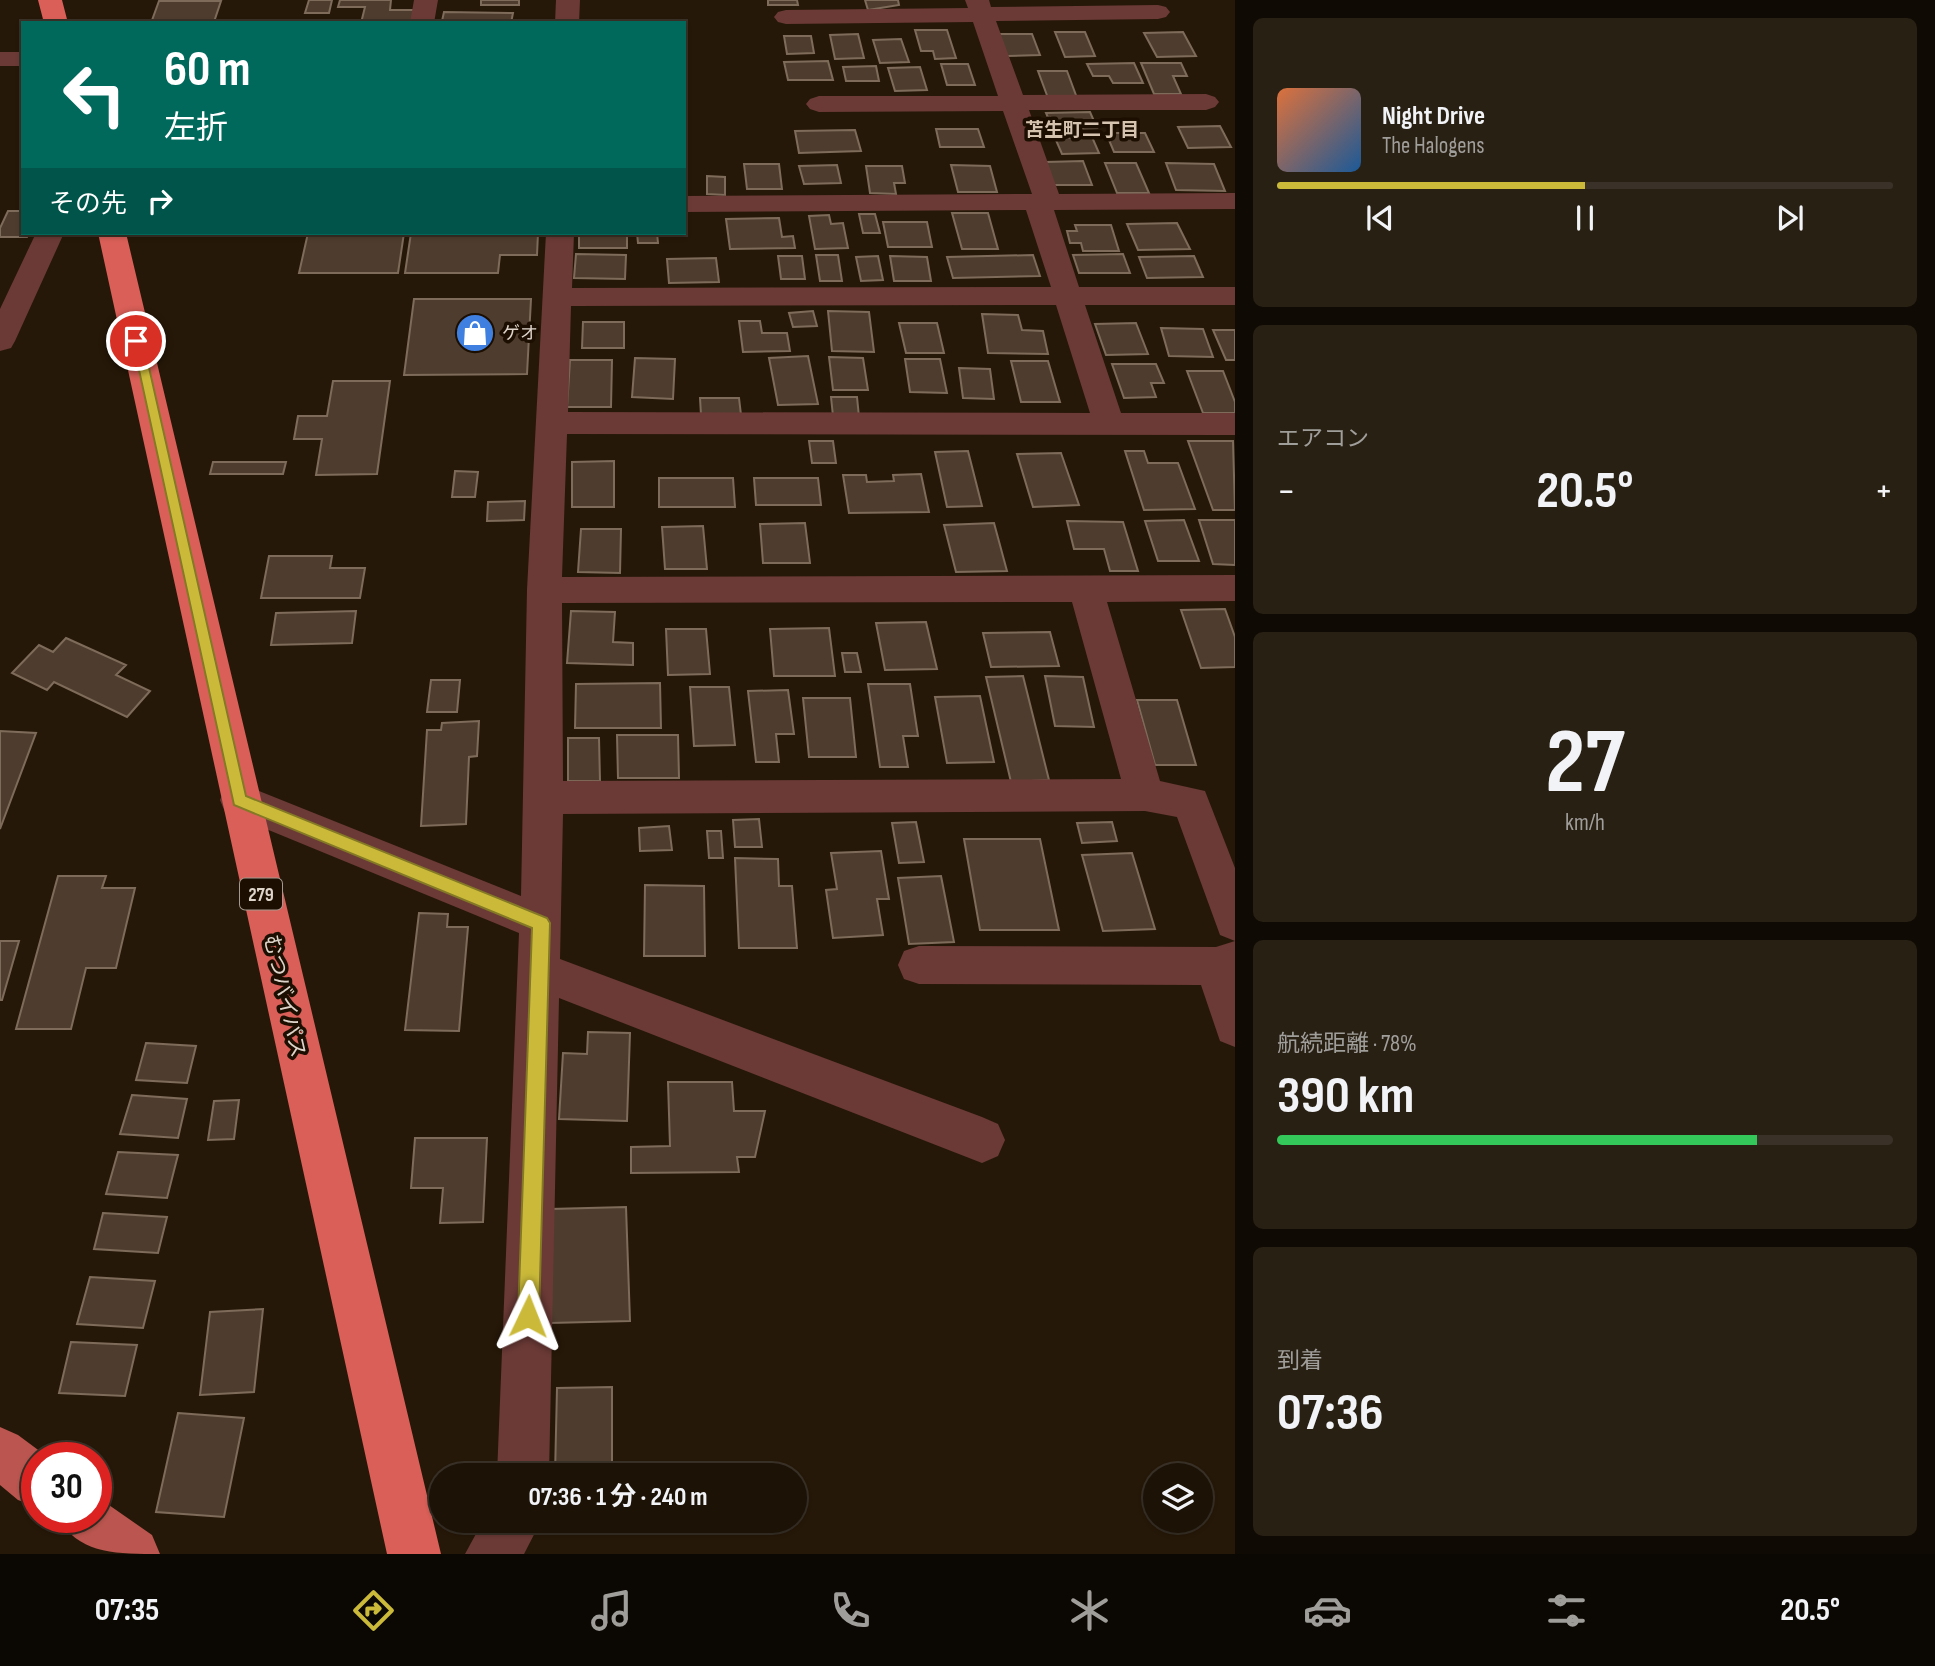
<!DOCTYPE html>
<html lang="ja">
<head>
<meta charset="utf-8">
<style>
	body { margin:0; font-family:"Sofia Sans Condensed","Noto Sans JP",sans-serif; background:#292014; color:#f1f3f6; height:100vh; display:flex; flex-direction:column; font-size:26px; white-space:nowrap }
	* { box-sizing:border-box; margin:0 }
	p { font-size:23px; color:#a09e9b }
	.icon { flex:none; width:38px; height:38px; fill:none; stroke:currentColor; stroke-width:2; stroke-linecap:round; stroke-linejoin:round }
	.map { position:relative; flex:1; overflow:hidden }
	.panel { display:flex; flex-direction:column; gap:18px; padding:18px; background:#0f0a03; width:700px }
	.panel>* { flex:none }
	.hud { position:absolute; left:21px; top:21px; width:665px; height:214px; border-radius:0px; box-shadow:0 2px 5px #0004,0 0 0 2px #3a3228; background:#00695c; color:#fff; overflow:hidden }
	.fabs { position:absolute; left:1143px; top:1463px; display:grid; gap:14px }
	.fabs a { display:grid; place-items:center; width:70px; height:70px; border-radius:50%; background:#1c1206; box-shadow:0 2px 5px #0004,0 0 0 2px #3a3228; font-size:35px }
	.speed { position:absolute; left:21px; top:1442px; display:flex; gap:14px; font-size:35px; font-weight:700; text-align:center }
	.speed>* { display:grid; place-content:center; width:91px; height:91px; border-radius:50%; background:#1c1206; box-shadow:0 2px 5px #0004,0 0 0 2px #3a3228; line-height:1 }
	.speed .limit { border:10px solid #d22; background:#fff; color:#111 }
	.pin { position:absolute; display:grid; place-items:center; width:60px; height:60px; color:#fff; margin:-30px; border:4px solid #fff; border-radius:50%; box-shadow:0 2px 7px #0007 }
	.me { position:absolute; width:77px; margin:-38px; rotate:2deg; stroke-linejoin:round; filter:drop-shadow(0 0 5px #0008) }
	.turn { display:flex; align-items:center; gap:24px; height:147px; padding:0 28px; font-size:32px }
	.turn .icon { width:91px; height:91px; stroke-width:2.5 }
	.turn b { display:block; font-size:49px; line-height:60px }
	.then { display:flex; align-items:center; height:66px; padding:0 28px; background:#0003; gap:14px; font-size:26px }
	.big { font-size:52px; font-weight:700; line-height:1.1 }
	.panel .widget { flex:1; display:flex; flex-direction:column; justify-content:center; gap:10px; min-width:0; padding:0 24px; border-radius:10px; background:#292014 }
	.panel .dial { align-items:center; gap:0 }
	.dial b { font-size:91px; line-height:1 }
	.song { display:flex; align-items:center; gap:21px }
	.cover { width:84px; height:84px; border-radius:10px; background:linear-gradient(135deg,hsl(20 70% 55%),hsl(210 70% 35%)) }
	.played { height:7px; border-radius:4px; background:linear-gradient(90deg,#cbba39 50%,#3a3228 50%) }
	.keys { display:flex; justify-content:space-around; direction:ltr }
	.heat { display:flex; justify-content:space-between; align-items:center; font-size:38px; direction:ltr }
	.charge { height:10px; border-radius:5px; background:linear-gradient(90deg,#34c759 78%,#3a3228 0) }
	.trip { position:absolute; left:429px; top:1463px; width:378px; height:70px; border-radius:35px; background:#1c1206; box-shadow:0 2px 5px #0004,0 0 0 2px #3a3228; font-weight:700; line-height:70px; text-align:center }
	.dock { display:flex; height:112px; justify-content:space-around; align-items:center; background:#0b0702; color:#a09e9b }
	.dock .icon { width:49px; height:49px }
	.dock .current { color:#cbba39 }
	.dock b { font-size:32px; color:#f1f3f6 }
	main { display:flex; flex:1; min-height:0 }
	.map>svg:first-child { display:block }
	.building { fill:#4e3d2e; stroke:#7e6b5a; stroke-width:2 }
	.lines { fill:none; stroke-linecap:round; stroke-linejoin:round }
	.minor { fill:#6b3a36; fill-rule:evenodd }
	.major { fill:#ba554f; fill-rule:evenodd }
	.highway { fill:#d95f58; fill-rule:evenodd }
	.route { fill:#cbba39; stroke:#847925; stroke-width:2 }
	.labels { text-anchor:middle; stroke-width:7; stroke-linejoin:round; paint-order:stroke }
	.far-poi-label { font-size:18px; fill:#ded4ca; stroke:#1c0f02; text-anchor:start }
	.far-neighbourhood-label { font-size:19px; font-weight:bold; fill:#d6c3af; stroke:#1c0f02 }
	.shield { fill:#1c0f02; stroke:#a4998e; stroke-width:2 }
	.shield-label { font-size:19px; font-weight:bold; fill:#ded4ca }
	.street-label { font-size:21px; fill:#ded4ca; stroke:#1c0f02 }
</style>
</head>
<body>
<main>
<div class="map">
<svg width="1235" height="1554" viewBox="0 0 1235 1554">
	<rect width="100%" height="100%" fill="#261808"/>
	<path class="building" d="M 309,0 L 332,0 L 329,13 L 305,13 Z
		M 340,0 L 391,0 L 390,10 L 414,10 L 412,23 L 361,23 L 365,7 L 338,7 Z
		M 481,0 L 519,0 L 519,5 L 481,5 Z
		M 768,0 L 797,0 L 798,5 L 768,5 Z
		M 865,0 L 898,0 L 899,5 L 868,10 Z
		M 159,1 L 221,1 L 214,22 L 296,21 L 151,23 Z
		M 444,12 L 513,13 L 511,23 L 452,23 L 442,21 Z
		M 915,30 L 947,30 L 956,58 L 935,59 L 933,51 L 921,51 Z
		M 1055,32 L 1085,32 L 1095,56 L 1065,57 Z
		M 1183,32 L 1196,56 L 1157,57 L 1144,33 Z
		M 858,34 L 864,58 L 835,59 L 830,35 Z
		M 999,34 L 1032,34 L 1040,55 L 1007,56 Z
		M 784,36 L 811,36 L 814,53 L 787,54 Z
		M 901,39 L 909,62 L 880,63 L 873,40 Z
		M 828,61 L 833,80 L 788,80 L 784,62 Z
		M 1134,63 L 1143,83 L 1113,83 L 1109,76 L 1093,76 L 1087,64 Z
		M 1141,63 L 1181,63 L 1187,76 L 1173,76 L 1181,94 L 1154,94 Z
		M 941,64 L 968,64 L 975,85 L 947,85 Z
		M 876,66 L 879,81 L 846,81 L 843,67 Z
		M 920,67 L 927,90 L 895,91 L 888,68 Z
		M 1038,71 L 1067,71 L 1077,98 L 1048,98 Z
		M 1090,112 L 1097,128 L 1053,129 L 1046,113 Z
		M 1220,126 L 1231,147 L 1188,148 L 1178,127 Z
		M 936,129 L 978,129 L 984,147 L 940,147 Z
		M 855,130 L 861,151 L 799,153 L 795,131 Z
		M 1106,133 L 1145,133 L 1154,152 L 1114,152 Z
		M 1092,137 L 1099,153 L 1062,154 L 1055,138 Z
		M 1083,161 L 1092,185 L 1054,185 L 1046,162 Z
		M 1105,163 L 1136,163 L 1149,193 L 1117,193 Z
		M 1166,163 L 1214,164 L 1225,191 L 1176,190 Z
		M 744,164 L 779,164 L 782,189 L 747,189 Z
		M 837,165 L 841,183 L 804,184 L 799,166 Z
		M 951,165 L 990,166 L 997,192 L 958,192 Z
		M 866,166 L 902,166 L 905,183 L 894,183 L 896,194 L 870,193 Z
		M 707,176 L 725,177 L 725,195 L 707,194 Z
		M 8,211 L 23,211 L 23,233 L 29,233 L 27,237 L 0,237 L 0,228 Z
		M 952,213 L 988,213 L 998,249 L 962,249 Z
		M 859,214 L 875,214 L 880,233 L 863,233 Z
		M 829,215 L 831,224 L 843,223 L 848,248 L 815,249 L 809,216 Z
		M 779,218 L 782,237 L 793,236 L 795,248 L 730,249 L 726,219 Z
		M 883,222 L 927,222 L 932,247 L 888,247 Z
		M 1177,223 L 1190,249 L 1138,250 L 1127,224 Z
		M 1075,225 L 1111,225 L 1119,251 L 1083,251 L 1081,243 L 1070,243 L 1067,231 L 1077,231 Z
		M 308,233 L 404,233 L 398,273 L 299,273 Z
		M 411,233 L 538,233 L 537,255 L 500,255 L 498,273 L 405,273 Z
		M 579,233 L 627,233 L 627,248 L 579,248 Z
		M 637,233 L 657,233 L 658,243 L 638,243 Z
		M 576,254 L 626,255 L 625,279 L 574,278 Z
		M 1123,254 L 1130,273 L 1079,273 L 1073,255 Z
		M 816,255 L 838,255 L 842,281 L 820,281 Z
		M 1033,255 L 1040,276 L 953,278 L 947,257 Z
		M 778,256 L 802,256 L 805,279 L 781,279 Z
		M 878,256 L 883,280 L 861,281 L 856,257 Z
		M 890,256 L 927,257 L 931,281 L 894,281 Z
		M 1194,256 L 1203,277 L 1147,278 L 1139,257 Z
		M 716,258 L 719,282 L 669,283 L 667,259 Z
		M 414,299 L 531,299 L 527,374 L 404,375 Z
		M 813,311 L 817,326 L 793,327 L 789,313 Z
		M 828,311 L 869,312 L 874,352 L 832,351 Z
		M 982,314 L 1018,315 L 1022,330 L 1043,331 L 1048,354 L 988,353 Z
		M 739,321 L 760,321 L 762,333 L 787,333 L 790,351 L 743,352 Z
		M 583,322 L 624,322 L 624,348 L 582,348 Z
		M 899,323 L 937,323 L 944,353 L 906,353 Z
		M 1136,323 L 1148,354 L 1106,355 L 1095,324 Z
		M 1161,328 L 1203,329 L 1213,357 L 1169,356 Z
		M 1213,330 L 1235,330 L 1235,360 L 1226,360 Z
		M 808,356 L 818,404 L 778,405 L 769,358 Z
		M 829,357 L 863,358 L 868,390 L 833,390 Z
		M 635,358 L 675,359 L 673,399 L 632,397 Z
		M 905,359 L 940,359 L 947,393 L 910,392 Z
		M 570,360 L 612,360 L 611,407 L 567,407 Z
		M 1011,361 L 1048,361 L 1060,402 L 1021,402 Z
		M 1112,364 L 1156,364 L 1164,383 L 1151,383 L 1156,397 L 1124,398 Z
		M 959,368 L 990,369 L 994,399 L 963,398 Z
		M 1187,371 L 1223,371 L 1235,402 L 1235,413 L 1203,413 Z
		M 333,381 L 390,381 L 377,474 L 316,475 L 322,439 L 294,439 L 298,416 L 327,416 Z
		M 831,397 L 857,397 L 859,417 L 833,416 Z
		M 700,398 L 739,398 L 741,415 L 701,415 Z
		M 809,441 L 833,441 L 836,463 L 812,463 Z
		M 1188,441 L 1233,441 L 1235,510 L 1213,510 Z
		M 968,451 L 982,506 L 947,507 L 935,452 Z
		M 1125,451 L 1144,451 L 1148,463 L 1178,463 L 1195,509 L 1144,510 Z
		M 1061,453 L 1079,505 L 1033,507 L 1017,454 Z
		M 614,461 L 614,507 L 572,507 L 572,462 Z
		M 213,462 L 286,462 L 283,474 L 210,474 Z
		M 455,471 L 478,472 L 475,497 L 452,497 Z
		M 921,474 L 929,512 L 849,513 L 843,475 L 866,475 L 867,482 L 894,481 L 893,475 Z
		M 659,478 L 733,478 L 735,507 L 659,507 Z
		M 754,478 L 818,478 L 821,505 L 756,505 Z
		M 525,501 L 524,520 L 487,521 L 488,502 Z
		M 1184,520 L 1199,561 L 1158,561 L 1145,521 Z
		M 1199,520 L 1235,520 L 1235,565 L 1213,564 Z
		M 1067,521 L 1123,522 L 1138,571 L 1110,571 L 1104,549 L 1074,549 Z
		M 805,523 L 810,563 L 763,563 L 760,524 Z
		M 994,523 L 1007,571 L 956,572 L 944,525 Z
		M 703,526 L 707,569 L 665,569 L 662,527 Z
		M 581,529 L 621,529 L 620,573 L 578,572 Z
		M 269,556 L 332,556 L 330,568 L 365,568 L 360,598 L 261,598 Z
		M 1225,609 L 1235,637 L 1235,667 L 1201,668 L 1181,610 Z
		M 356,611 L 352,643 L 271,645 L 276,613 Z
		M 571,611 L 615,612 L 613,642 L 633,643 L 633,665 L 567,663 Z
		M 926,622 L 937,669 L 885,670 L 876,623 Z
		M 829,628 L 835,676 L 774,676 L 770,629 Z
		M 666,629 L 706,629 L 710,674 L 668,675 Z
		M 1050,632 L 1059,666 L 991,667 L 983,633 Z
		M 66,638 L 126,665 L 116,675 L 150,691 L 127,717 L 54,682 L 47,690 L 12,673 L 39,645 L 53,652 Z
		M 842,653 L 857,653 L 861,672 L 845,672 Z
		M 1023,676 L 1049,780 L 1011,782 L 986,677 Z
		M 1045,676 L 1083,677 L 1094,727 L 1055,726 Z
		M 431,680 L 460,680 L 457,712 L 427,712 Z
		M 660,683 L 661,728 L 575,728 L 576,684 Z
		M 868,684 L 910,684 L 918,736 L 903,736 L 908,767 L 880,767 Z
		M 690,687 L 729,687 L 735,745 L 694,746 Z
		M 788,690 L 794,734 L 776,734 L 779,762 L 756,762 L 748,691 Z
		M 980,696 L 994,762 L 947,763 L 935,697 Z
		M 803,698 L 850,698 L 856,757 L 809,757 Z
		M 1137,700 L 1177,700 L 1196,765 L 1155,765 Z
		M 479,721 L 477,756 L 469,757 L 466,824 L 421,826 L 427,730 L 441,730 L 442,723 Z
		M 0,731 L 36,733 L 0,829 Z
		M 617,735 L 678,735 L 679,778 L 618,778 Z
		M 568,738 L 599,738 L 600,781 L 568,781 Z
		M 759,819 L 762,847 L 735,847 L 733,820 Z
		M 916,822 L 924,862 L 899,863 L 892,823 Z
		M 1112,822 L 1117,841 L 1082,843 L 1077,823 Z
		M 669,826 L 672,850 L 640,851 L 639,828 Z
		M 707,831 L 721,831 L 723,858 L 709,858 Z
		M 964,839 L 1040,839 L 1059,930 L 980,930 Z
		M 881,851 L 889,899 L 877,899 L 883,935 L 833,938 L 826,890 L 837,889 L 831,853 Z
		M 1132,853 L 1155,929 L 1103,931 L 1082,855 Z
		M 735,858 L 778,859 L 779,886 L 792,886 L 797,948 L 739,948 Z
		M 58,876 L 106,876 L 102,888 L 135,888 L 116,968 L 86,968 L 71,1029 L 16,1029 Z
		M 941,876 L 954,942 L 909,944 L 898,878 Z
		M 645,885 L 704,886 L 705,956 L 644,956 Z
		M 419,913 L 448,914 L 447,927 L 468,927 L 459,1031 L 405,1030 Z
		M 0,941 L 19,941 L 2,1000 L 0,1000 Z
		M 588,1032 L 630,1033 L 627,1121 L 559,1119 L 563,1053 L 587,1054 Z
		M 146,1043 L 196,1046 L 187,1083 L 136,1080 Z
		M 668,1082 L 732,1082 L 734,1111 L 765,1111 L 755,1157 L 737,1157 L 739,1172 L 631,1173 L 631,1147 L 670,1146 Z
		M 132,1095 L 187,1099 L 178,1138 L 120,1134 Z
		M 239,1100 L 234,1139 L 208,1140 L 214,1101 Z
		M 415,1138 L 487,1138 L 483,1222 L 440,1223 L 443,1188 L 411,1188 Z
		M 118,1152 L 178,1155 L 167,1198 L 106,1194 Z
		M 626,1207 L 630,1321 L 550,1323 L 550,1209 Z
		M 103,1213 L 167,1217 L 158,1253 L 94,1249 Z
		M 90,1277 L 155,1281 L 143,1328 L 77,1324 Z
		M 263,1309 L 254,1392 L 200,1395 L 210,1312 Z
		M 71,1342 L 137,1345 L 125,1396 L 59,1393 Z
		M 612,1387 L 612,1475 L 555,1475 L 557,1388 Z
		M 178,1413 L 244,1418 L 224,1517 L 156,1512 Z"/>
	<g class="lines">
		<path class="minor" d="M 414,0 L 438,0 L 434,23 L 410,23 Z
			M 556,0 L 580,0 L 579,23 L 555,23 Z
			M 965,0 L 989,0 L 991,7 L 1158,5 L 1166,7 L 1170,12 L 1166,17 L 1158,19 L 996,21 L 1023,95 L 1206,94 L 1215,97 L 1219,102 L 1215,107 L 1206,110 L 1029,110 L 1059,194 L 1235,193 L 1235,209 L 1054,210 L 1079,287 L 1235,287 L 1235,305 L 1085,305 L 1121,413 L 1235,413 L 1235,435 L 567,434 L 562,577 L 1235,575 L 1235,601 L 1107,602 L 1160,781 L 1205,791 L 1235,868 L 1235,941 L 1220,935 L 1177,817 L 1145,811 L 563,814 L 560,959 L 982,1117 L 998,1124 L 1005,1140 L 998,1156 L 982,1163 L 559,998 L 549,1475 L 497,1475 L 519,933 L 225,812 L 220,800 L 225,788 L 239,783 L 521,896 L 527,590 L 546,233 L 574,233 L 572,288 L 1051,287 L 1026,210 L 684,212 L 684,196 L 1032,194 L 1003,111 L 819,112 L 810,109 L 806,104 L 810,99 L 819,96 L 998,96 L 973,22 L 786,24 L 778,22 L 774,17 L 778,12 L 786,10 L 968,8 ZM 1056,305 L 1090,413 L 568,412 L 571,306 ZM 1072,602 L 1121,779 L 563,781 L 562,603 Z
			M 0,52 L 23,52 L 23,66 L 0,66 Z
			M 36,233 L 64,233 L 15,341 L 11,348 L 0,351 L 0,309 Z
			M 1235,941 L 1235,1047 L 1220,1041 L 1201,985 L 919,984 L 904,979 L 898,965 L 904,951 L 919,946 L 1216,947 Z
			M 483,1521 L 541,1521 L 524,1554 L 465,1554 Z"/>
		<path class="major" d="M 0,1427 L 18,1435 L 49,1458 L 37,1458 L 37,1507 L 18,1500 L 0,1485 Z
			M 96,1496 L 152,1535 L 160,1554 C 115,1554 78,1554 58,1517 L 96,1517 Z"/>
		<path class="highway" d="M 38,0 L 62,0 L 68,23 L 44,23 Z
			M 98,233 L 126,233 L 441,1554 L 387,1554 Z"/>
	</g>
	<path class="route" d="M 132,338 L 143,341 L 246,796 L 547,918 L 550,923 L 539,1316 L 536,1323 L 528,1326 L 521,1323 L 518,1316 L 532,928 L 234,805 Z"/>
	<defs>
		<g id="shop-disc" transform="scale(2.0125)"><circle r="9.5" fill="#3f7fe0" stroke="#1c0f02"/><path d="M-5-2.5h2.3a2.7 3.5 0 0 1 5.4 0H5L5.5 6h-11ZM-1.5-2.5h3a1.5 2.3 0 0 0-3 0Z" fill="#fff"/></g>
	</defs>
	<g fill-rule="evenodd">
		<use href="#shop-disc" x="475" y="333"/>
	</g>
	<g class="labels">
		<g class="far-poi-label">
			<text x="502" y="339">ゲオ</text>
		</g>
		<g class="far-neighbourhood-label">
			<text x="1082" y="136">苫生町二丁目</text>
		</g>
		<rect class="shield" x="240" y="878.5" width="42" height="31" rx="5"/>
		<g class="shield-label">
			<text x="261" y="901">279</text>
		</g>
		<g class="street-label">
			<text transform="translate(285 996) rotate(77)" y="7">むつバイパス</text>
		</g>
	</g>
</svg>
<div class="fabs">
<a><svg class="icon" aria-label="layers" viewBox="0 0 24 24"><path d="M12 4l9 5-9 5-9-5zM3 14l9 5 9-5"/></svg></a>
</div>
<div class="speed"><div class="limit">30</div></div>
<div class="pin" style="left:136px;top:341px;background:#d93025"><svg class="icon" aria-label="arrive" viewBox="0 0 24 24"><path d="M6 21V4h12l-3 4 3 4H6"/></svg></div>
<svg class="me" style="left:528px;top:1316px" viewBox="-20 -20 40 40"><path d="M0-17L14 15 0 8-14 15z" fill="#cbba39" stroke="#fff" stroke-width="4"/></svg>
<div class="trip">07:36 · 1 分 · 240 m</div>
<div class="hud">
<div class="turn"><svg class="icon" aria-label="left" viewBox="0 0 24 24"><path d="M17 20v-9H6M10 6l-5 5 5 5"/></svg><div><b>60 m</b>左折</div></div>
<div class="then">その先<svg class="icon" aria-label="right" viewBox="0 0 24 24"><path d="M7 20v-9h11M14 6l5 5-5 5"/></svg></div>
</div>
</div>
<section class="panel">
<div class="widget">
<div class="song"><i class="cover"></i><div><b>Night Drive</b><p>The Halogens</p></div></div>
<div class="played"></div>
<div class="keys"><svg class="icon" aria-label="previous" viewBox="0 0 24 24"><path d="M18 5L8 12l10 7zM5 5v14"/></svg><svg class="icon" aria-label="pause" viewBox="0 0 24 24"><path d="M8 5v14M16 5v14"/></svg><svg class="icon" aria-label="next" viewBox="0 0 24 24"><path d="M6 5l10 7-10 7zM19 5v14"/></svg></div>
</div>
<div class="widget"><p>エアコン</p>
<div class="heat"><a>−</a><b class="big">20.5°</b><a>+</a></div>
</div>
<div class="widget dial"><b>27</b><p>km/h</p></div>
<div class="widget"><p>航続距離 · 78%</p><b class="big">390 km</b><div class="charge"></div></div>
<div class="widget"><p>到着</p><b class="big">07:36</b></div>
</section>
</main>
<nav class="dock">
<b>07:35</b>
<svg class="icon current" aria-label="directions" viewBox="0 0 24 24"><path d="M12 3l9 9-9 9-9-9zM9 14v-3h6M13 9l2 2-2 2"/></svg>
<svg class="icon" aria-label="music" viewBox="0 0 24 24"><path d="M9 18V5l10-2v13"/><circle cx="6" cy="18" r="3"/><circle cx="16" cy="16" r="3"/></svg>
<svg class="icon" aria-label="phone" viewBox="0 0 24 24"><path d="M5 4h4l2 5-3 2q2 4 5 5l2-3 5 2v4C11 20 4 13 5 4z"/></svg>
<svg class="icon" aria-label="climate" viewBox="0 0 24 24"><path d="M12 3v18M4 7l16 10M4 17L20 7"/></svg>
<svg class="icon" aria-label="car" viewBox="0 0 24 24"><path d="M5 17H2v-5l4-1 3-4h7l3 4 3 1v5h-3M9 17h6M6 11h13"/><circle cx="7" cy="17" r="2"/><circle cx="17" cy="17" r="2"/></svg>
<svg class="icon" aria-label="filters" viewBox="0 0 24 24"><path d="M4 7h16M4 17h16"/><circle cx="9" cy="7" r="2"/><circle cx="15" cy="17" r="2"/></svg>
<b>20.5°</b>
</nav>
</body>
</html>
